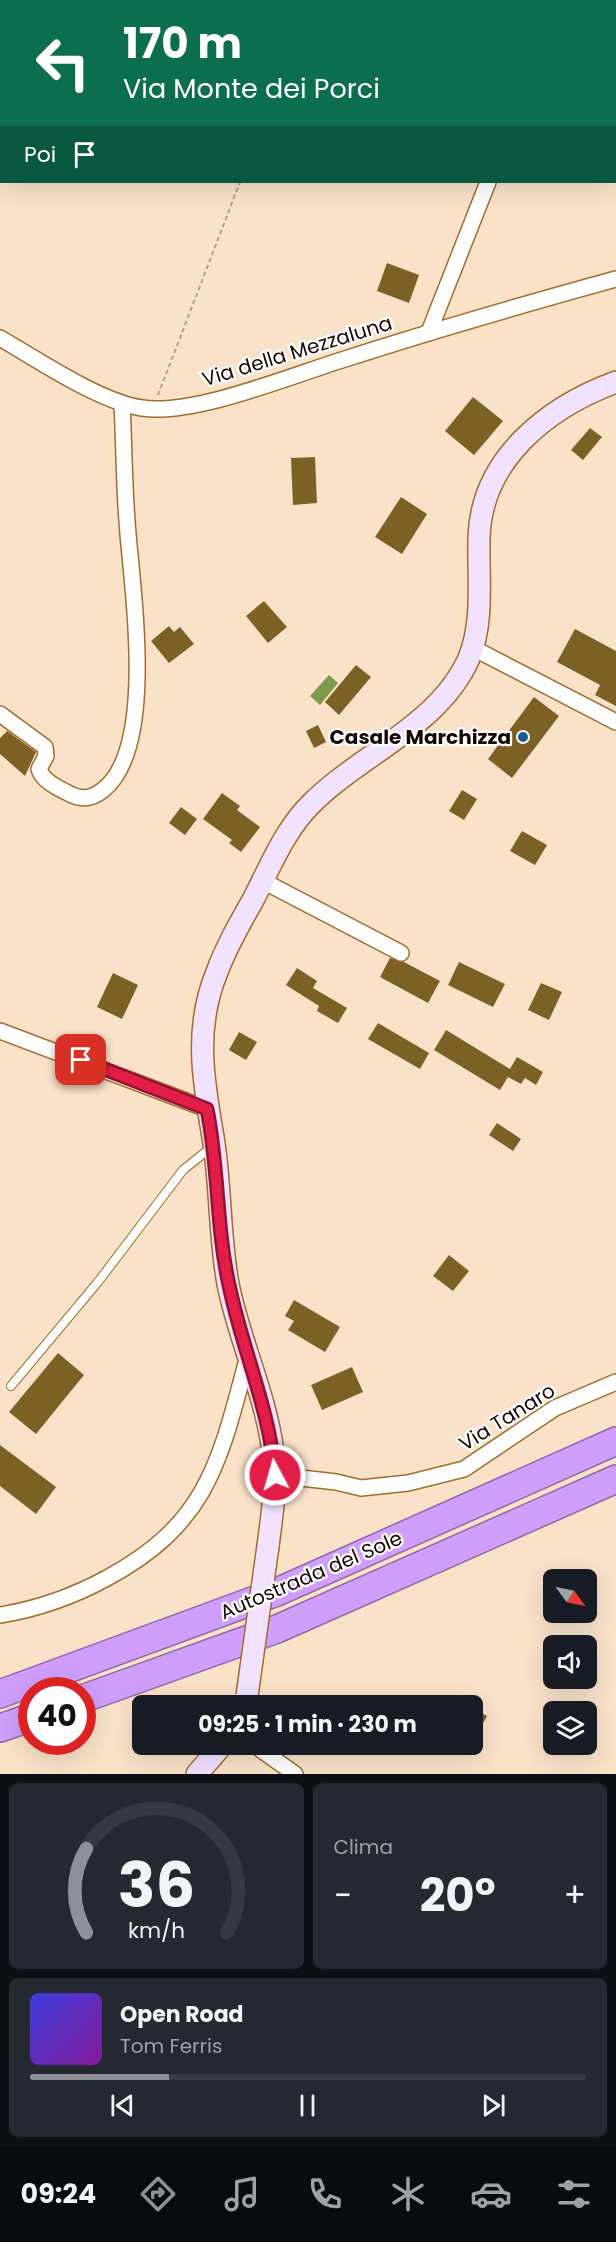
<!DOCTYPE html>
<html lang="it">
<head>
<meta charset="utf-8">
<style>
	body { margin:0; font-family:Poppins,sans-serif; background:#242831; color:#f1f3f6; height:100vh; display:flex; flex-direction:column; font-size:22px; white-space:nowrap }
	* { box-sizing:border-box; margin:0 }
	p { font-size:20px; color:#9ea1a6 }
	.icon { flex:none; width:33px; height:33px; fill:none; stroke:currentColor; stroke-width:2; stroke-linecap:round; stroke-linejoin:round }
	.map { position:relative; height:1774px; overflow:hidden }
	.panel { display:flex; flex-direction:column; gap:9px; padding:9px; background:#0d0f14; flex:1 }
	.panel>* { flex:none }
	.banner { position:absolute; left:0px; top:0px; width:616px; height:183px; box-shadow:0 6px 24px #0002; background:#0b6e4f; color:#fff; overflow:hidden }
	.needle { width:39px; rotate:123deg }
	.controls { position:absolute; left:543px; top:1569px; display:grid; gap:12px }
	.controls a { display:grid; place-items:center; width:54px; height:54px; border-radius:9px; background:#171b24; box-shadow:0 6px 24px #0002; font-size:30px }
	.speed { position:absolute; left:18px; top:1677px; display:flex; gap:12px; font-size:30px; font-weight:700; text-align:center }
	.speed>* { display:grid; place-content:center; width:78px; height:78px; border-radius:50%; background:#171b24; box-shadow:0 6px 24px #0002; line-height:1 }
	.speed .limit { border:9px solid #d22; background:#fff; color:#111 }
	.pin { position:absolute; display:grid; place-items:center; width:51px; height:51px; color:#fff; margin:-26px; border-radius:12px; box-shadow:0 3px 9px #0006 }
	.me { position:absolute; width:66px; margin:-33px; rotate:354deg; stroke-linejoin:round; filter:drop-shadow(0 0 4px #0008) }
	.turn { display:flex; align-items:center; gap:21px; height:126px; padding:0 24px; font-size:27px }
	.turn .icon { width:78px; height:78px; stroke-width:2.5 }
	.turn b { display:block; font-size:42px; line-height:51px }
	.then { display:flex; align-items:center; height:57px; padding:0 24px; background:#0003; gap:12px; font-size:22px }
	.big { font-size:45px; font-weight:700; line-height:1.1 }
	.panel .card { flex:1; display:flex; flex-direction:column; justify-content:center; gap:9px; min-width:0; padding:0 21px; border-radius:9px; background:#242831 }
	.panel .dial { align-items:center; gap:0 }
	.dial svg { height:156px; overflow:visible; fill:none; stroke:#363941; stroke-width:7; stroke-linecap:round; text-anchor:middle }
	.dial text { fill:#f1f3f6; stroke:none }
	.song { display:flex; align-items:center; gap:18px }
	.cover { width:72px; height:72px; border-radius:9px; background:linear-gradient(135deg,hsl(240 70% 55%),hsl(290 70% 35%)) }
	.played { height:6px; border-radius:3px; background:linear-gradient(90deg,#8c9099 25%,#363941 25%) }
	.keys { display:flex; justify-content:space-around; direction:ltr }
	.heat { display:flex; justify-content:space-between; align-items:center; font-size:33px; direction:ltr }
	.panel .tiles { flex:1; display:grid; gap:9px; grid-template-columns:1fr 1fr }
	.card:last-child { grid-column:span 2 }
	.trip { position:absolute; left:132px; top:1695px; width:351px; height:60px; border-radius:9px; background:#171b24; box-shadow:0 6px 24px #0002; font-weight:700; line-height:60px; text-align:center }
	.tab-bar { display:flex; height:96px; justify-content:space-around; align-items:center; background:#090b0e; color:#9ea1a6 }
	.tab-bar .icon { width:42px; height:42px }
	.tab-bar .current { color:#8c9099 }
	.tab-bar b { font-size:27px; color:#f1f3f6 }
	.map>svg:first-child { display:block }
	.water { fill:#7c9c4b }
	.building { fill:#7b6224 }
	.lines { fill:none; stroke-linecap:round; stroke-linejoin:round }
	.lane-casing { stroke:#a36c29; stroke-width:10 }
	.street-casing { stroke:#a36c29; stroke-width:18 }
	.secondary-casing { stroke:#a36c29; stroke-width:24 }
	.highway-casing { stroke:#8f6aa5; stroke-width:30 }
	.path { stroke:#b49f8b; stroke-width:2; stroke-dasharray:4.5 3; stroke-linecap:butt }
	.lane { stroke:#fff; stroke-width:8 }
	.street { stroke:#fff; stroke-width:15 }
	.secondary { stroke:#f1e2ff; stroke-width:21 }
	.highway { stroke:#d09ffe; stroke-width:27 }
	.secondary-bridge-casing { stroke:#a36c29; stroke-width:24; stroke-linecap:butt }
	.secondary-bridge { stroke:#f1e2ff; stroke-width:21 }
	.route-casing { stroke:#92132f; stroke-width:15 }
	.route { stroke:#e11d48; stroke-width:10 }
	.poi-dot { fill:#175b90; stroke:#fff; stroke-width:2 }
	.labels { text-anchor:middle; stroke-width:4.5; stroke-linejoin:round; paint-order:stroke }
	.street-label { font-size:20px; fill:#170700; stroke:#fff }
	.poi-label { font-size:20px; font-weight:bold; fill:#170700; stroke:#fff; text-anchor:end }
</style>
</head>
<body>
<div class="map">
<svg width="616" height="1774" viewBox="0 0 616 1774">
	<rect width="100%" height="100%" fill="#fae2c9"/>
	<path class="water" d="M 329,675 L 338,683 L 320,705 L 310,696 Z"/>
	<path class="building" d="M 387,263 L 419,275 L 409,303 L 377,291 Z
		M 473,397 L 503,421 L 474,455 L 445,431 Z
		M 590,428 L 602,437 L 583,460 L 571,450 Z
		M 315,457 L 317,503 L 293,505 L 291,458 Z
		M 401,497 L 427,514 L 402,554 L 375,537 Z
		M 264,601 L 287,627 L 268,643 L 246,616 Z
		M 169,626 L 174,632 L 180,627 L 194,644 L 169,663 L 151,641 Z
		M 575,629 L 616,651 L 616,706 L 595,695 L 600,685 L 557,662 Z
		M 356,665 L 371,677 L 339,715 L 325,702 Z
		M 534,697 L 559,716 L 512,778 L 488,759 Z
		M 318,725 L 326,742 L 314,748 L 306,731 Z
		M 7,731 L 36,752 L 25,776 L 0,754 L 0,738 Z
		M 462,790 L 477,799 L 464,820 L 449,811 Z
		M 222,793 L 240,806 L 237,810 L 260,827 L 241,852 L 229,843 L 232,840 L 203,819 Z
		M 181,807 L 197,819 L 185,835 L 169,823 Z
		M 522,831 L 547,845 L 535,865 L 510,851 Z
		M 390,958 L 404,962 L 440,981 L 428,1003 L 380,977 Z
		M 459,962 L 505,984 L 493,1007 L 448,985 Z
		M 297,968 L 317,981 L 313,988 L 347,1008 L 338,1023 L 317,1011 L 319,1006 L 286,985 Z
		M 113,973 L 138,985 L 122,1019 L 97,1007 Z
		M 541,983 L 562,992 L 549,1020 L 528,1010 Z
		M 378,1023 L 429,1053 L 420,1069 L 368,1039 Z
		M 446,1030 L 510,1069 L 517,1057 L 543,1072 L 536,1085 L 525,1078 L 521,1084 L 508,1077 L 500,1090 L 434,1050 Z
		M 239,1032 L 257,1042 L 246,1060 L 229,1050 Z
		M 497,1123 L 521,1139 L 513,1151 L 489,1135 Z
		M 449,1255 L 469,1271 L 453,1291 L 433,1276 Z
		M 294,1300 L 340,1327 L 325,1352 L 288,1330 L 294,1321 L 285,1316 Z
		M 58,1353 L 84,1375 L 36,1434 L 9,1412 Z
		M 352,1367 L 363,1392 L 322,1410 L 311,1385 Z
		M 0,1445 L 56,1487 L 36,1514 L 0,1486 Z
		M 472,1708 L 487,1716 L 472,1744 Z"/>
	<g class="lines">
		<g class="lane-casing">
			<path id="lane" d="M 11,1386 L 98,1282 L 183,1170 L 213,1146"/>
		</g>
		<g class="street-casing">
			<path id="street" d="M 559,2 L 560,0
				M 429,332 L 488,182
				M 0,338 C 38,360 100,402 142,408 C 194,416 293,375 345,359 C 435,330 525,304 616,279
				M 473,648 L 616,722
				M 0,714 L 45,747 L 46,756 L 39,769 C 42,780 56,787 66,792 C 80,800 90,800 103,790 C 158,747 131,584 127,521 C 124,482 124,443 122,403
				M 263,881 L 401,953
				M 0,1031 L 207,1109
				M 275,1475 L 336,1482 L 361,1488 L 408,1483 L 464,1469 L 555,1408 L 616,1382
				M 0,1615 C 38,1609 74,1596 107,1578 C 209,1523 220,1460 248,1356
				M 253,1744 L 295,1774"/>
		</g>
		<g class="secondary-casing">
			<path id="secondary" d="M 268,1546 C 272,1515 277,1484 273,1452 C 266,1395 239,1340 228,1284 C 219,1235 221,1185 213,1137 C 203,1080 194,1027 217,972 C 226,947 240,923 253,900 C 270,867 285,829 312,803 C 361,754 440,725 469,658 C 484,622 478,577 479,538 C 481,459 548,407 616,382
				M 197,1774 L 223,1744"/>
		</g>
		<g class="highway-casing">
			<path id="highway" d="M 0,1694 L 277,1592 L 616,1441
				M 82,1699 L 277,1629 L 616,1479
				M 0,1728 L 32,1717"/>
		</g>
		<path class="path" d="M 309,2 L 309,0
			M 158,395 L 240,182"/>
		<use href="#lane" class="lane"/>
		<use href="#street" class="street"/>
		<use href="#secondary" class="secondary"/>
		<use href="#highway" class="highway"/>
		<g class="secondary-bridge-casing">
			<path id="secondary-bridge" d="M 247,1696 L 268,1546"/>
		</g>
		<use href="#secondary-bridge" class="secondary-bridge"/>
	</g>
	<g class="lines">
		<g class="route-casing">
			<path id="route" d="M 81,1060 L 207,1109 C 219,1168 216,1227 229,1285 C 242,1349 270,1410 275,1475"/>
		</g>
		<use href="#route" class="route"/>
	</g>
	<circle class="poi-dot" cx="523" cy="737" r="6"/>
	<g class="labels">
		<g class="street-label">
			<text transform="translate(297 351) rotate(-17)" y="7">Via della Mezzaluna</text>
			<text transform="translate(507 1417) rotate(-32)" y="7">Via Tanaro</text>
			<text transform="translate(311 1575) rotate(-23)" y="7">Autostrada del Sole</text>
		</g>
		<g class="poi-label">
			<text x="511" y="744">Casale Marchizza</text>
		</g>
	</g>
</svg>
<div class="controls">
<a><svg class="needle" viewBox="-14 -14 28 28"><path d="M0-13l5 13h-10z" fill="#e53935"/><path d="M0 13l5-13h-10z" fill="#9ea1a6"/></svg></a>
<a><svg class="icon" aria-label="sound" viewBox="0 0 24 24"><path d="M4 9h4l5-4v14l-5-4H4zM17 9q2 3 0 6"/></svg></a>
<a><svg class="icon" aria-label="layers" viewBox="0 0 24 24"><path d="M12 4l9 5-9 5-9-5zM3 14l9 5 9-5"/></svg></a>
</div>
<div class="speed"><div class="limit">40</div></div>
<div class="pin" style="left:81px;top:1060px;background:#d93025"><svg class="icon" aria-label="arrive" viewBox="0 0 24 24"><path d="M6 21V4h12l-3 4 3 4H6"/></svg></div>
<svg class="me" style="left:275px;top:1475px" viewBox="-20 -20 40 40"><circle r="17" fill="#e11d48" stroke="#fff" stroke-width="3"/><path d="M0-11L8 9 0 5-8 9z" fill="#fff"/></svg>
<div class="trip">09:25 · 1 min · 230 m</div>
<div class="banner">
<div class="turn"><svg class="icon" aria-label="left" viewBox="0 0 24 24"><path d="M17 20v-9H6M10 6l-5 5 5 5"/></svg><div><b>170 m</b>Via Monte dei Porci</div></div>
<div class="then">Poi<svg class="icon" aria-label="arrive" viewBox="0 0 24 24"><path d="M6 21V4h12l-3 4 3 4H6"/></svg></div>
</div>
</div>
<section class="panel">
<div class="tiles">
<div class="card dial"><svg viewBox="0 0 100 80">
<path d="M14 69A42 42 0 1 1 86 69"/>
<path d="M14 69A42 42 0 0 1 14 26" stroke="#8c9099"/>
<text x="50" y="56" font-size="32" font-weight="700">36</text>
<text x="50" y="72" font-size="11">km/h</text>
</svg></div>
<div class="card"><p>Clima</p>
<div class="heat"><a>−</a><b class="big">20°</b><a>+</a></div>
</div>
<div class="card">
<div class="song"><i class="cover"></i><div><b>Open Road</b><p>Tom Ferris</p></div></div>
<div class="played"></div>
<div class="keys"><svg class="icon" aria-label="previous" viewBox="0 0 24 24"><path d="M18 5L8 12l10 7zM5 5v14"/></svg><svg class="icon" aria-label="pause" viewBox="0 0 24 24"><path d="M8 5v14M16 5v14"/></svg><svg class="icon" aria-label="next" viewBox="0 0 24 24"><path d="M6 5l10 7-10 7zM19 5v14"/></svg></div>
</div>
</div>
</section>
<nav class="tab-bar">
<b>09:24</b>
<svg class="icon current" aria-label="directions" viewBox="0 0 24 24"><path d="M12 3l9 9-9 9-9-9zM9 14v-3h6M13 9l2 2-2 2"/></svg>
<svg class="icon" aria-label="music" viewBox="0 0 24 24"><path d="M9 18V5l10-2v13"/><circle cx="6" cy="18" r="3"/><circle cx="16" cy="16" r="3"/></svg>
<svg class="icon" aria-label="phone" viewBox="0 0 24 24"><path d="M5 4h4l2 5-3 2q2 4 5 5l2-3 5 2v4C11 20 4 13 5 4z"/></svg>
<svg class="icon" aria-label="climate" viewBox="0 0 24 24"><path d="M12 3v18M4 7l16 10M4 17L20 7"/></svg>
<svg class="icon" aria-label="car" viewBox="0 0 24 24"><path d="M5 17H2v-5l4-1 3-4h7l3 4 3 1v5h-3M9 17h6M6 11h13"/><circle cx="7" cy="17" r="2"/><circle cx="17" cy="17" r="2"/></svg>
<svg class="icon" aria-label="filters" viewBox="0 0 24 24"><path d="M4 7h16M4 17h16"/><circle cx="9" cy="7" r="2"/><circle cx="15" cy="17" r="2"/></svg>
</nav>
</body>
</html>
